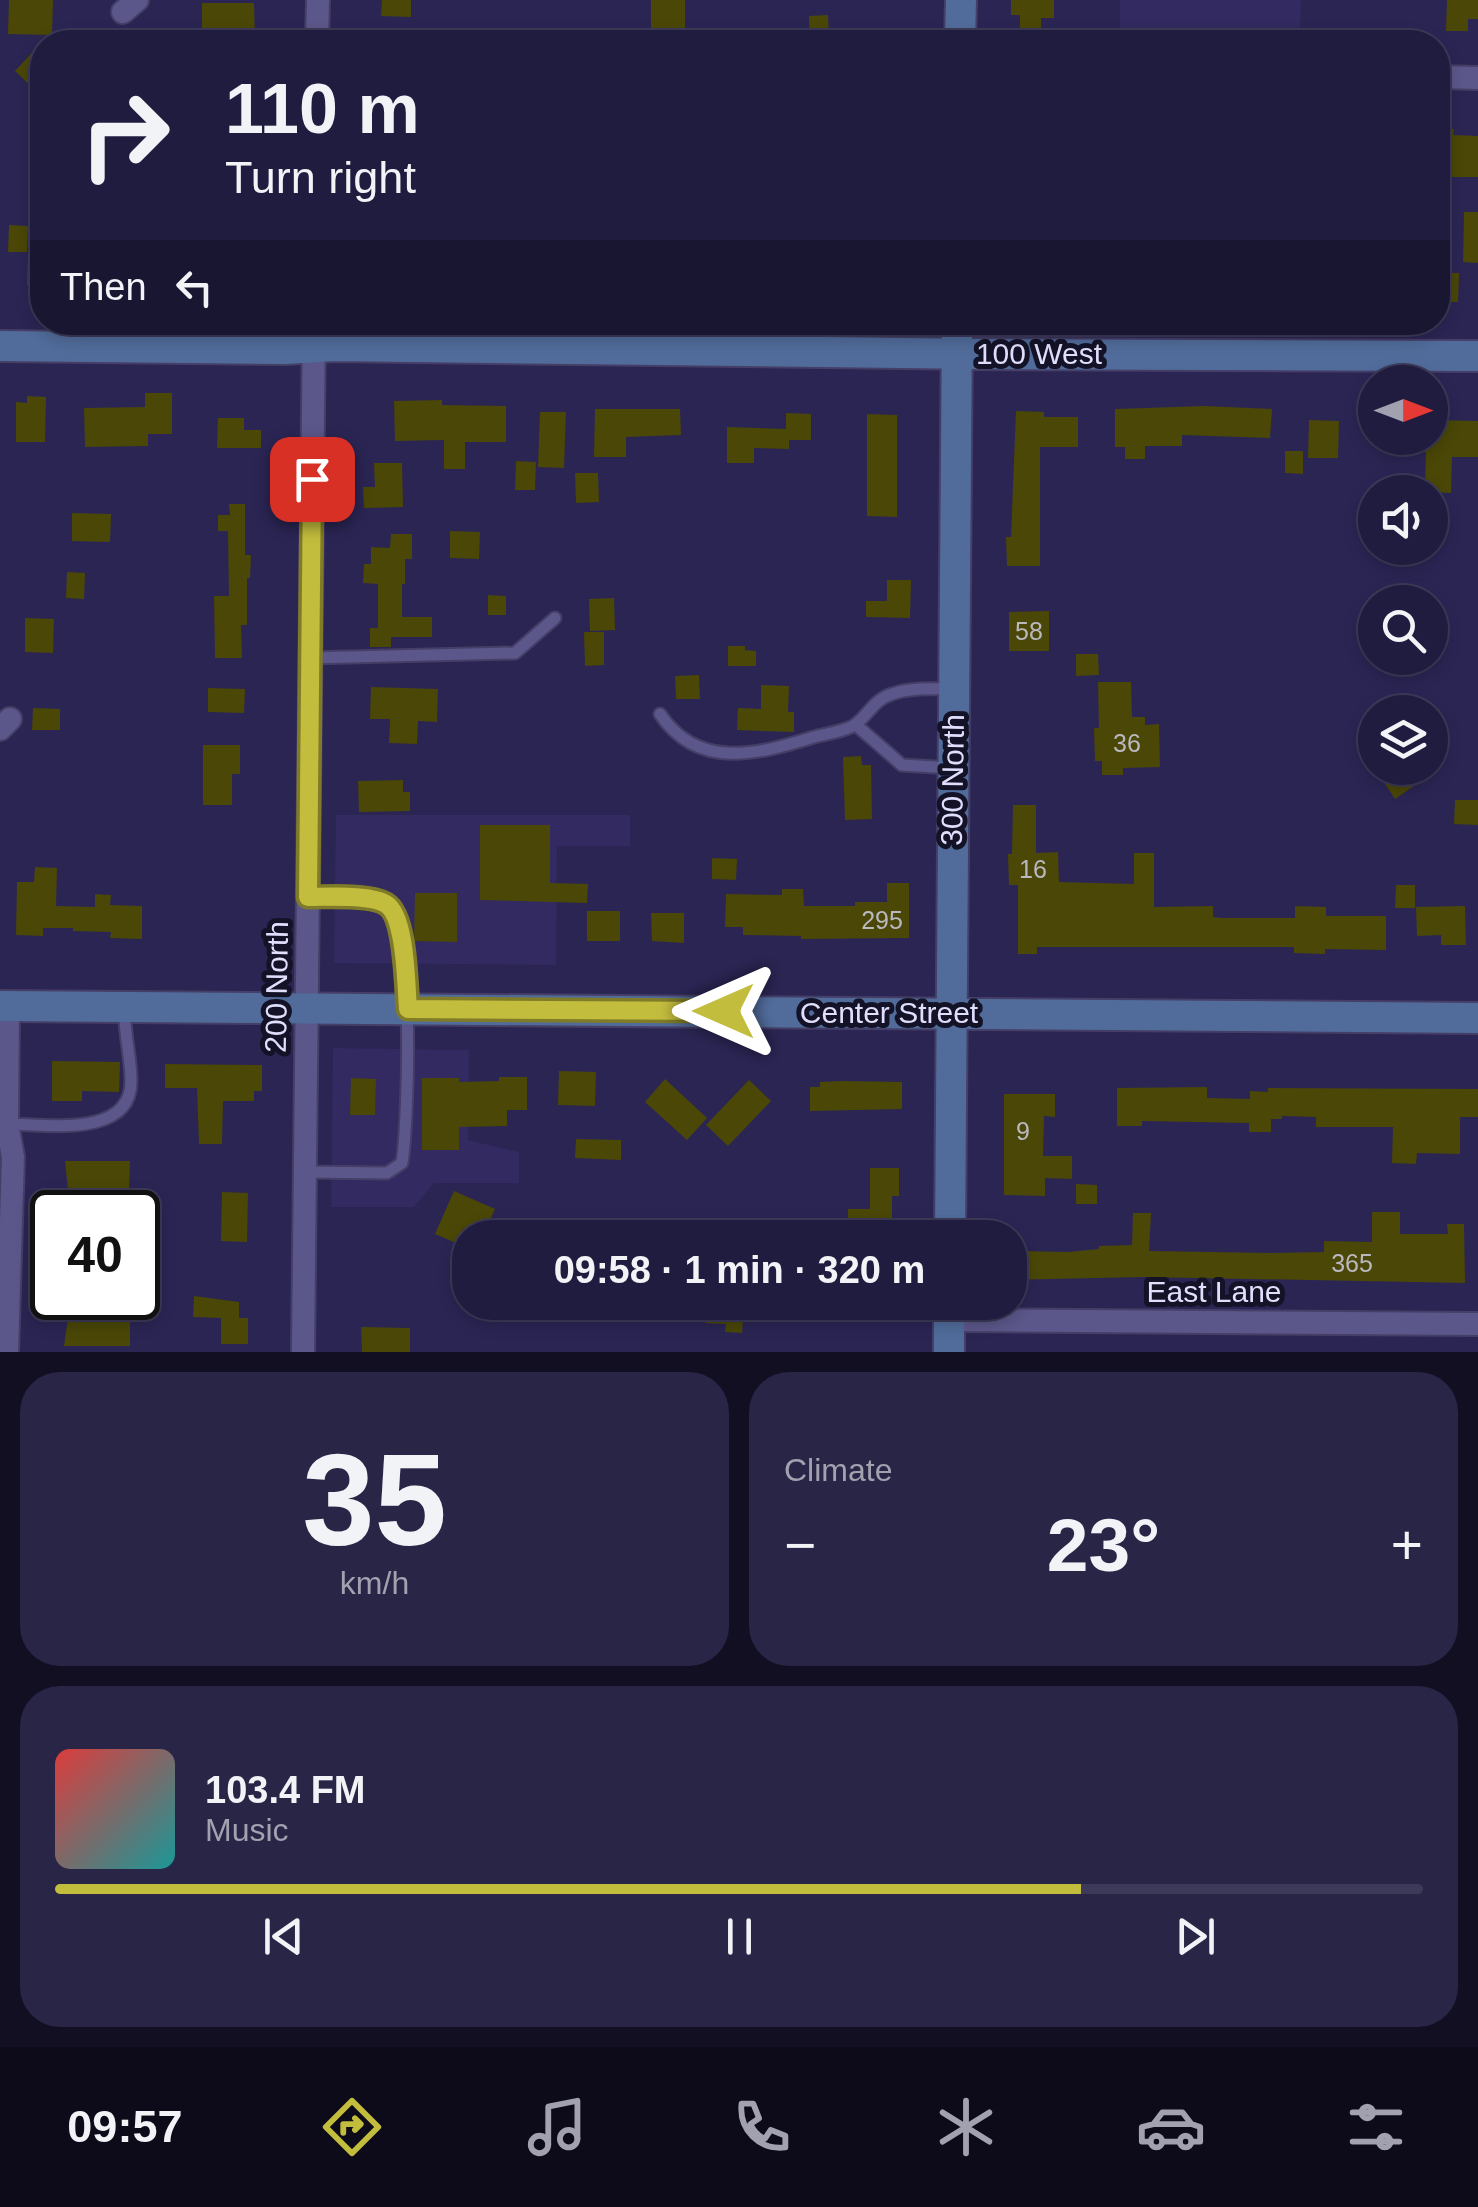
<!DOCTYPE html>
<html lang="en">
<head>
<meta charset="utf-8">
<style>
	body { margin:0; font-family:Helvetica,sans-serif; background:#282546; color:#f1f3f6; height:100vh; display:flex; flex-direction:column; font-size:38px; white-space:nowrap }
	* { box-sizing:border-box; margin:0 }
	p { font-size:32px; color:#a2a1b0 }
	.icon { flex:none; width:55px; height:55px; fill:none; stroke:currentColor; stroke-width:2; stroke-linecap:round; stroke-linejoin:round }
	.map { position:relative; height:1352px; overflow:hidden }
	.sheet { display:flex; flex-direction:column; gap:20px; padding:20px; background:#120f23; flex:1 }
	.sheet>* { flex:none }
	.top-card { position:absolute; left:30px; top:30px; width:1420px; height:305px; border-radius:40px; box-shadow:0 5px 15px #0003,0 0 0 2px #3d3a59; background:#201c3f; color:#f1f3f6; overflow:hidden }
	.needle { width:65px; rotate:90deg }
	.fabs { position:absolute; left:1358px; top:365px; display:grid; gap:20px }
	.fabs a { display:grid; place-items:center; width:90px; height:90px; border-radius:50%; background:#201c3f; box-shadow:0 5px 15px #0003,0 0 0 2px #3d3a59; font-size:50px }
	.speed { position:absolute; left:30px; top:1190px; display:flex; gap:20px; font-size:50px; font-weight:700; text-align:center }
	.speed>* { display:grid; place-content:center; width:130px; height:130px; border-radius:50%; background:#201c3f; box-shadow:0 5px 15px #0003,0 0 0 2px #3d3a59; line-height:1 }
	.speed .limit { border:5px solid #111; border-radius:15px; background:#fff; color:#111 }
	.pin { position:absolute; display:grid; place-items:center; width:85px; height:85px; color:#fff; margin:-42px; border-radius:20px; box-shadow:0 5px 15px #0006 }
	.me { position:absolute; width:110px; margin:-55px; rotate:270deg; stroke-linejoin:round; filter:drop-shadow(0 0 8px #0008) }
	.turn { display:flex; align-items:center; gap:35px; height:210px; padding:0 30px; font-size:45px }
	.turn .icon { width:130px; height:130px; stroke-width:2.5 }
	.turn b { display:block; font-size:70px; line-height:85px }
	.then { display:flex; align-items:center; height:95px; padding:0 30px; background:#0003; gap:20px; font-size:38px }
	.big { font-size:75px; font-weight:600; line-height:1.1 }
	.sheet .widget { flex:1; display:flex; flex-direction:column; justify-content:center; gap:15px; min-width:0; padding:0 35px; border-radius:40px; background:#282546 }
	.sheet .dial { align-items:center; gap:0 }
	.dial b { font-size:130px; line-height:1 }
	.song { display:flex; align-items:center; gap:30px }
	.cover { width:120px; height:120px; border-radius:15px; background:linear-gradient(135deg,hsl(0 70% 55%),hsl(180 70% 35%)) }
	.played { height:10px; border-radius:5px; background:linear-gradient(90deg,#c3bd3e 75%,#3d3a59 75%) }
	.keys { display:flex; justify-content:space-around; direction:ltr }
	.heat { display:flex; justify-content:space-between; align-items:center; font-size:55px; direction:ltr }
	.sheet .tiles { flex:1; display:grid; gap:20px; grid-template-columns:1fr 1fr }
	.widget:last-child { grid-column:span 2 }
	.trip { position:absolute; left:452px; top:1220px; width:575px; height:100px; border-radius:40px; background:#201c3f; box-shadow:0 5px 15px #0003,0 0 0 2px #3d3a59; font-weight:600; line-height:100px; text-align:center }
	.tabs { display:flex; height:160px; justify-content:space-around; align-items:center; background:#0d0b19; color:#a2a1b0 }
	.tabs .icon { width:70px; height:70px }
	.tabs .selected { color:#c3bd3e }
	.tabs b { font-size:45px; color:#f1f3f6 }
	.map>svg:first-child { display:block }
	.built { fill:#322a60 }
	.building { fill:#4a4707 }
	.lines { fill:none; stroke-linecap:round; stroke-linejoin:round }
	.lane-casing { stroke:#453e67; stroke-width:15 }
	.street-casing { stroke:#453e67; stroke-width:26 }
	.secondary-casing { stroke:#453e67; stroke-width:34 }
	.lane { stroke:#5b578a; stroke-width:11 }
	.street { stroke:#5b578a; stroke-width:22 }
	.secondary { stroke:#516c9b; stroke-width:30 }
	.route-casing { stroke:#7f7b28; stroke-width:25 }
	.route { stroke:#c3bd3e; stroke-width:18 }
	.labels { text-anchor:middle; stroke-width:10; stroke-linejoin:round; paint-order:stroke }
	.number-label { font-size:25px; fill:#bab8bf }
	.street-label { font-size:30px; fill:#dfdefc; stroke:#141227 }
</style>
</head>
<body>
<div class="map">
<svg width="1478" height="1352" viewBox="0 0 1478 1352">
	<rect width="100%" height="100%" fill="#2b2554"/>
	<path class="built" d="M 1120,0 L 1301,0 L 1300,32 L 1120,30 Z
		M 336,815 L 630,815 L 630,846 L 557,846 L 556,965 L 334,963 Z
		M 333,1048 L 469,1050 L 468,1140 L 519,1152 L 519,1183 L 434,1183 L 414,1207 L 331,1207 Z"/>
	<path class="building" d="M 9,0 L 53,0 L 52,35 L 8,34 Z
		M 382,0 L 411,0 L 411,17 L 381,16 Z
		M 651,0 L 685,0 L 685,40 L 651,40 Z
		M 1011,0 L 1054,0 L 1054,18 L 1041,18 L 1041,30 L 1020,30 L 1020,15 L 1011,15 Z
		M 1447,0 L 1478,0 L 1478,19 L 1468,19 L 1468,31 L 1446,31 Z
		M 202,3 L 254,3 L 255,42 L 226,42 L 226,36 L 202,36 Z
		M 828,15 L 829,42 L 810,42 L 809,16 Z
		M 42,42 L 42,97 L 15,71 Z
		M 1438,128 L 1454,129 L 1453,135 L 1478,136 L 1478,177 L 1438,177 Z
		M 1464,212 L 1478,212 L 1478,263 L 1463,262 Z
		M 9,225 L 28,226 L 27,252 L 8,252 Z
		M 28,253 L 42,254 L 42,285 L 27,285 Z
		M 1438,273 L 1459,273 L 1458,302 L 1438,302 Z
		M 145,393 L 172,393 L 172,434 L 148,434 L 148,446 L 85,447 L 84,408 L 145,407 Z
		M 27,396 L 46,397 L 45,442 L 16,442 L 16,402 L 27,403 Z
		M 442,400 L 442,405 L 506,406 L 506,442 L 465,442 L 465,469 L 444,469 L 444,440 L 395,441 L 394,401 Z
		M 1204,406 L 1272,409 L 1270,438 L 1182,435 L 1182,446 L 1145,446 L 1145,459 L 1125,459 L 1125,447 L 1115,447 L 1115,409 Z
		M 595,409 L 680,409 L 681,435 L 626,437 L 626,457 L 594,457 Z
		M 1016,411 L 1044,412 L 1044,417 L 1078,417 L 1078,447 L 1040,447 L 1040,566 L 1007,566 L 1006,537 L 1011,537 Z
		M 540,412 L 566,412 L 564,468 L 538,467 Z
		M 786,413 L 811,414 L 811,440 L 789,440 L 789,449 L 754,448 L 754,463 L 727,463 L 727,427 L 786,429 Z
		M 867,414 L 897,415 L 897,517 L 867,516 Z
		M 218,418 L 244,418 L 244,430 L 261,430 L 261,448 L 217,448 Z
		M 1309,420 L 1339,421 L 1338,458 L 1308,458 Z
		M 1430,420 L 1478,421 L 1478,457 L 1452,457 L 1451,493 L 1425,492 L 1426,452 L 1410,452 L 1409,438 L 1430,438 Z
		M 1285,451 L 1303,451 L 1303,474 L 1285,473 Z
		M 516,461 L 536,462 L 535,490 L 515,490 Z
		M 374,463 L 402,463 L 403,507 L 364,508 L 363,487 L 375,487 Z
		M 575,473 L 598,473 L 599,502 L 576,503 Z
		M 229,504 L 245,504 L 245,555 L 251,555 L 250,578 L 247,578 L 247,625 L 241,625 L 242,658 L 215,658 L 214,596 L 229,596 L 228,531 L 218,531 L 218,515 L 230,515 Z
		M 72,513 L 111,514 L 110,542 L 72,541 Z
		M 450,531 L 480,532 L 479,559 L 450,558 Z
		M 391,534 L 412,534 L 412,559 L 405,559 L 405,584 L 402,584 L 402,617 L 432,617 L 432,637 L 391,637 L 391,647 L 370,647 L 370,628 L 378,628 L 378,584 L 363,583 L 364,564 L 371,564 L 371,547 L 390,548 Z
		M 67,572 L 85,573 L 84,599 L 66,598 Z
		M 887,580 L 911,580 L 910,618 L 866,617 L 866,601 L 887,601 Z
		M 488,595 L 506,596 L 506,615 L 488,615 Z
		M 614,598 L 615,630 L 590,631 L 589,599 Z
		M 1049,611 L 1049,651 L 1009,651 L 1009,612 Z
		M 25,618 L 54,619 L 53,653 L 25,652 Z
		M 584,632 L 604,632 L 604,665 L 585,666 Z
		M 728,646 L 745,646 L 745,650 L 756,651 L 756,666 L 728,666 Z
		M 1076,654 L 1098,654 L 1099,675 L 1076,676 Z
		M 699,675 L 700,699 L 676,699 L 675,676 Z
		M 1098,682 L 1131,682 L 1132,717 L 1145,717 L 1145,725 L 1159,724 L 1160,767 L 1123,768 L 1123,775 L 1102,775 L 1102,761 L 1095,761 L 1094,728 L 1099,728 Z
		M 761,685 L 789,686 L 788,712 L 794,712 L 794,732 L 737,730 L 738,708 L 761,709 Z
		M 371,687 L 438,689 L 437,722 L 418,721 L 417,744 L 389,743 L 390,719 L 370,719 Z
		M 208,688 L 245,689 L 244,713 L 208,712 Z
		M 33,708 L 60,709 L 60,730 L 32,730 Z
		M 203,745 L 240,745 L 240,774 L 232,774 L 232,805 L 203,805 Z
		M 861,756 L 862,765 L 871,765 L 872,819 L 845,820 L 843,757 Z
		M 1375,768 L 1408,768 L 1418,783 L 1395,799 Z
		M 403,780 L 403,792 L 410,792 L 410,811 L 359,812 L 358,781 Z
		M 1455,800 L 1478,800 L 1478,825 L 1454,824 Z
		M 1013,805 L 1036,805 L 1036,853 L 1058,852 L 1059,882 L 1134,884 L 1134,853 L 1154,853 L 1154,907 L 1213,906 L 1213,917 L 1222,918 L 1295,918 L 1295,906 L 1326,907 L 1326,916 L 1386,916 L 1386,950 L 1325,949 L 1325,954 L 1294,953 L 1294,947 L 1037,947 L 1037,954 L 1018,954 L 1018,885 L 1009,885 L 1008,854 L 1012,854 Z
		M 480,825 L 550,825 L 550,883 L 588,884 L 587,903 L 480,900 Z
		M 712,858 L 737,859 L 736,880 L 712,879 Z
		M 35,867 L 57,868 L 56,906 L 95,907 L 95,894 L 111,895 L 110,905 L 142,906 L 142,939 L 110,938 L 111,932 L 73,931 L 73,928 L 43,928 L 43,936 L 16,935 L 17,882 L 34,882 Z
		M 887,883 L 909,883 L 909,938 L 801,939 L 801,936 L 743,935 L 743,927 L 725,927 L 726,894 L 782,895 L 782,889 L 803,889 L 804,906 L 855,906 L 855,902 L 887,902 Z
		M 1396,885 L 1415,885 L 1415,908 L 1395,908 Z
		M 415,893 L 457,893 L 457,942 L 414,941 Z
		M 1465,906 L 1466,945 L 1441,945 L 1441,935 L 1417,936 L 1416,907 Z
		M 587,911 L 620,911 L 620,941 L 587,941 Z
		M 651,913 L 684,913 L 684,943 L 652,941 Z
		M 52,1061 L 120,1062 L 119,1092 L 82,1091 L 82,1101 L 52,1101 Z
		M 165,1064 L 262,1065 L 262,1091 L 254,1091 L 254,1101 L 223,1101 L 222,1144 L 199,1144 L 197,1088 L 165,1088 Z
		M 559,1071 L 596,1072 L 595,1106 L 558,1105 Z
		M 499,1077 L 527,1077 L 527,1110 L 507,1110 L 507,1126 L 459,1127 L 459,1150 L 422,1150 L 422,1078 L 459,1078 L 459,1082 L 499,1081 Z
		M 351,1078 L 376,1079 L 375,1115 L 350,1115 Z
		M 665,1079 L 707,1118 L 687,1140 L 645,1102 Z
		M 749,1080 L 771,1101 L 728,1146 L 706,1125 Z
		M 841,1081 L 902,1082 L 902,1109 L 810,1111 L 810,1087 L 820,1087 L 820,1082 Z
		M 1207,1087 L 1207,1098 L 1250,1099 L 1250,1091 L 1268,1092 L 1268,1088 L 1478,1089 L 1478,1117 L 1460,1117 L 1460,1154 L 1417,1153 L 1416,1164 L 1392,1163 L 1393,1127 L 1316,1127 L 1316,1117 L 1282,1116 L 1282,1119 L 1271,1119 L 1271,1132 L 1249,1132 L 1249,1123 L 1142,1121 L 1142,1126 L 1117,1126 L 1117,1088 Z
		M 1004,1094 L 1055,1094 L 1055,1117 L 1044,1116 L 1043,1156 L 1072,1156 L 1072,1179 L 1045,1178 L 1045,1196 L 1004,1195 Z
		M 576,1139 L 621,1140 L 621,1160 L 575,1158 Z
		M 65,1161 L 130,1161 L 129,1190 L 68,1190 Z
		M 870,1168 L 899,1168 L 899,1196 L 892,1196 L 892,1238 L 865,1238 L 865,1224 L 848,1224 L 848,1209 L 870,1209 Z
		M 1076,1184 L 1097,1185 L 1097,1204 L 1076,1204 Z
		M 454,1191 L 495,1209 L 482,1238 L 470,1238 L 470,1249 L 435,1234 Z
		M 222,1192 L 248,1193 L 247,1242 L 221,1241 Z
		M 1372,1212 L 1400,1212 L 1400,1234 L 1448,1234 L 1447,1224 L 1464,1224 L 1465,1283 L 1144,1277 L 1010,1280 L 1010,1251 L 1068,1252 L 1099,1249 L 1099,1246 L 1132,1245 L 1133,1213 L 1151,1213 L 1149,1251 L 1271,1253 L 1324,1252 L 1324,1241 L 1372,1242 Z
		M 194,1296 L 239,1302 L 239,1318 L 248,1318 L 248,1344 L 221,1344 L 221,1318 L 193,1317 Z
		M 108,1298 L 130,1298 L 130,1346 L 64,1346 L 68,1318 L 108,1318 Z
		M 707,1302 L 744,1302 L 742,1333 L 725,1332 L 726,1324 L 705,1323 Z
		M 869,1302 L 895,1302 L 895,1320 L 869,1320 Z
		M 361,1327 L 410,1328 L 410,1352 L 362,1352 Z"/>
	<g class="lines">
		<g class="lane-casing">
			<path id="lane" d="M 308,658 L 515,653 L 555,618
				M 660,714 C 698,771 759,754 814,737 C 826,734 839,732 851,727 C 866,720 872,700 892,694 C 911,687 934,689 954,689
				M 856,725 L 902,765 L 952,768
				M 7,1124 C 45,1124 131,1139 131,1081 C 131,1057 124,1034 125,1011
				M 304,1172 L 387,1173 L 402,1163 C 408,1124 416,922 385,903 C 369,894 327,897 308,897"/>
		</g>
		<g class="street-casing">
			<path id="street" d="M 123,12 L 137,0
				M 317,42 L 318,0
				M 1438,77 L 1478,78
				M 0,729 L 10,719
				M 949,1320 L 1478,1324
				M 7,1352 L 13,1157 L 7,1124 L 8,1006
				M 303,1352 L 314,322"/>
		</g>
		<g class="secondary-casing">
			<path id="secondary" d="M 960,42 L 961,0
				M 0,346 L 286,349 L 334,346 L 982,354 L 1478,356
				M 0,1006 L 1478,1018
				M 950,1238 L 957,322
				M 949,1352 L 949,1302"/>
		</g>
		<use href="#lane" class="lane"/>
		<use href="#street" class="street"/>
		<use href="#secondary" class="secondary"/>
	</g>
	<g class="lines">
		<g class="route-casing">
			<path id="route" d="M 312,479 L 308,897 C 327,897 371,894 386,904 C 406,916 406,985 408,1009 L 724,1011"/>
		</g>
		<use href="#route" class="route"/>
	</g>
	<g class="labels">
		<g class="number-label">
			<text x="1029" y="640">58</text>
			<text x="1127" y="752">36</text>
			<text x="1033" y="878">16</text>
			<text x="882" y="929">295</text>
			<text x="1023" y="1140">9</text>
			<text x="1352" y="1272">365</text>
		</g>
		<g class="street-label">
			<text x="1039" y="364">100 West</text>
			<text transform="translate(953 780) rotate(-89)" y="10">300 North</text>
			<text transform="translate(277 987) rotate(-89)" y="10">200 North</text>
			<text x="889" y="1023">Center Street</text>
			<text x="1214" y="1302">East Lane</text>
		</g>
	</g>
</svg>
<div class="fabs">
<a><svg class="needle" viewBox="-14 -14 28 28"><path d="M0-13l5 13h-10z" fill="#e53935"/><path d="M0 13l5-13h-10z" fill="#a2a1b0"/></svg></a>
<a><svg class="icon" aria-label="sound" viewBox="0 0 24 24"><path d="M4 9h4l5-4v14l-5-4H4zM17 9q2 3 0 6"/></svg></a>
<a><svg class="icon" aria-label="search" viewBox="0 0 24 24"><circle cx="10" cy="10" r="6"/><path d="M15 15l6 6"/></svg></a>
<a><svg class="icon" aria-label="layers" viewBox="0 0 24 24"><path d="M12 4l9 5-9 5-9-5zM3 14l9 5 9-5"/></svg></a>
</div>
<div class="speed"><div class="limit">40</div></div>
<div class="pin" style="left:312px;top:479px;background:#d93025"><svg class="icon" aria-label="arrive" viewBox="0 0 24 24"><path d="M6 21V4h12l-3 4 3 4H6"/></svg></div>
<svg class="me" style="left:724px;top:1011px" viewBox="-20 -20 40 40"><path d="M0-17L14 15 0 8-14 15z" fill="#c3bd3e" stroke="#fff" stroke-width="4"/></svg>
<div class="trip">09:58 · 1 min · 320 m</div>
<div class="top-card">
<div class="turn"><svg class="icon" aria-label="right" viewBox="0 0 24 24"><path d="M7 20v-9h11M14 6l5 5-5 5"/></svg><div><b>110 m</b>Turn right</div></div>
<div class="then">Then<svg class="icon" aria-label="left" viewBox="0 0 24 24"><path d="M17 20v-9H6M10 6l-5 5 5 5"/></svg></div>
</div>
</div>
<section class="sheet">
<div class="tiles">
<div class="widget dial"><b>35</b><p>km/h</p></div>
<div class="widget"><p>Climate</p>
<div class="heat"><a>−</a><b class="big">23°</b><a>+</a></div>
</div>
<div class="widget">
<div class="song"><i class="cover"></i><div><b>103.4 FM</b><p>Music</p></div></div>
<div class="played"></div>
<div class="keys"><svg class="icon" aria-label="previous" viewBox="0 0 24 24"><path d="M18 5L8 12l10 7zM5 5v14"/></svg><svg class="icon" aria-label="pause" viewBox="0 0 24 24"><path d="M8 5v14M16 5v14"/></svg><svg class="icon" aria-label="next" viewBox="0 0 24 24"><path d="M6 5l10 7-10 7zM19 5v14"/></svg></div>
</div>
</div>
</section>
<nav class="tabs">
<b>09:57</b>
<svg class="icon selected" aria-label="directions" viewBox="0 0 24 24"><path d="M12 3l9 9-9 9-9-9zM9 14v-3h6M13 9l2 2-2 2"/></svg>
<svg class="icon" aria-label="music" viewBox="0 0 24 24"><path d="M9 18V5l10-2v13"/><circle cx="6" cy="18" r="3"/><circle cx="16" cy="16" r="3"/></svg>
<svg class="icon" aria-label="phone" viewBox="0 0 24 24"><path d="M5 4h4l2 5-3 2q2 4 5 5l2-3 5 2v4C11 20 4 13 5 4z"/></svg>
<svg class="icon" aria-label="climate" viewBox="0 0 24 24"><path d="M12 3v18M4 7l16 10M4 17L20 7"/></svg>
<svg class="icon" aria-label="car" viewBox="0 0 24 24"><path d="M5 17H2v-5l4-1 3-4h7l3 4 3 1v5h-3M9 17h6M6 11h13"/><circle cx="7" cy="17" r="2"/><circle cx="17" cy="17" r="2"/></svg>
<svg class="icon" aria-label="filters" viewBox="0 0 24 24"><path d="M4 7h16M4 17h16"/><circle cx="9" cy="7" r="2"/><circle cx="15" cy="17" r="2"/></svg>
</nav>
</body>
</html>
